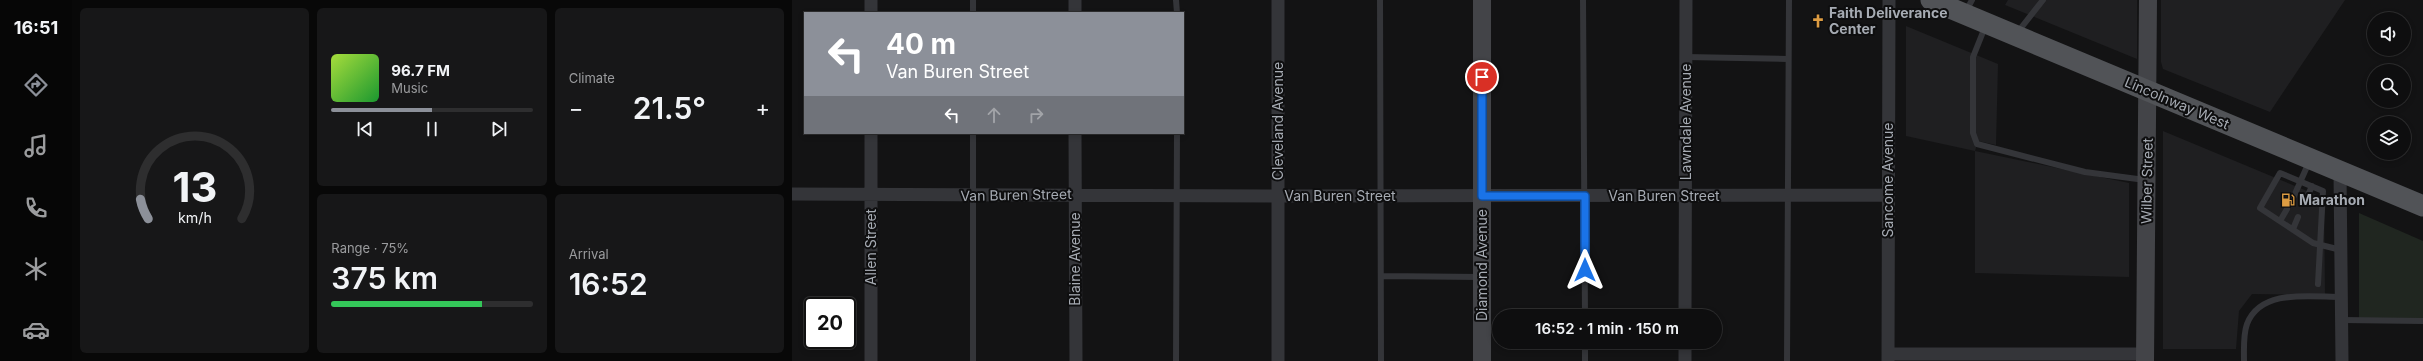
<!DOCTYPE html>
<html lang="en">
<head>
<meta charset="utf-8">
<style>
	body { margin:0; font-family:Inter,sans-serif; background:#171718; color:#f1f3f6; height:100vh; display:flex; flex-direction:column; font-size:15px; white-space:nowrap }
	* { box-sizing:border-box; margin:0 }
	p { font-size:13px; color:#9b9c9e }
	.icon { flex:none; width:22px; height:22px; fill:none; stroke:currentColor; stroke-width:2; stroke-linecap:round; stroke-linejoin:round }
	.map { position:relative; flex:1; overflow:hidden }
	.sheet { display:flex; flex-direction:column; gap:8px; padding:8px; background:#080808; width:720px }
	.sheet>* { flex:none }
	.banner { position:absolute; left:12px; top:12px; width:380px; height:122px; border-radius:0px; box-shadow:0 2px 6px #0003,0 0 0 1px #2e2e2f; background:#8c9099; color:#fff; overflow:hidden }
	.fabs { position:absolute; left:1575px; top:12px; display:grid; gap:8px }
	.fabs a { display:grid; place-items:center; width:44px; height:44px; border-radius:50%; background:#0e0e0f; box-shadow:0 2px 6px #0003,0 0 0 1px #2e2e2f; font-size:20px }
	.speed { position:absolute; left:12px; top:297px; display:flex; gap:8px; font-size:20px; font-weight:700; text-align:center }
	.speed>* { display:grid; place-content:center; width:52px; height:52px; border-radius:50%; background:#0e0e0f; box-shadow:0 2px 6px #0003,0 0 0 1px #2e2e2f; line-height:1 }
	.speed .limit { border:2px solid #111; border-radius:6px; background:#fff; color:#111 }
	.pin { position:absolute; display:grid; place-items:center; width:34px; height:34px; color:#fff; margin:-17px; border:2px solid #fff; border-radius:50%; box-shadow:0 1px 4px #0007 }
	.me { position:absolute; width:44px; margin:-22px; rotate:0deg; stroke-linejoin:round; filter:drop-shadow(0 0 3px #0008) }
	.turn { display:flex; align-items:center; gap:14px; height:84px; padding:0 16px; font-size:18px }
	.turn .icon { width:52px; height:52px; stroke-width:2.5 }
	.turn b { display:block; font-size:28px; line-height:34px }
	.lanes { display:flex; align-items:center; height:38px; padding:0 16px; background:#0003; justify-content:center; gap:20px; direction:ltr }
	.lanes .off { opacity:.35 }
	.big { font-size:30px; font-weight:600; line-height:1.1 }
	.sheet .card { flex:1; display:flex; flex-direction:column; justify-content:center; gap:6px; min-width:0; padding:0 14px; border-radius:6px; background:#171718 }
	.sheet .dial { align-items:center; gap:0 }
	.dial svg { height:104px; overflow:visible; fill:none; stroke:#2e2e2f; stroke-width:7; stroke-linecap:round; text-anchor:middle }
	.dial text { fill:#f1f3f6; stroke:none }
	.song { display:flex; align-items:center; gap:12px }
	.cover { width:48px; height:48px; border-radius:6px; background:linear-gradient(135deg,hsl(80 70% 55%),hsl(130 70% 35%)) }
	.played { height:4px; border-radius:2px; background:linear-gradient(90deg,#8c9099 50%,#2e2e2f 50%) }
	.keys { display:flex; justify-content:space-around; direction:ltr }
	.heat { display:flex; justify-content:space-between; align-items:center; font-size:22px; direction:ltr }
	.charge { height:6px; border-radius:3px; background:linear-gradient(90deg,#34c759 75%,#2e2e2f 0) }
	.sheet .tiles { flex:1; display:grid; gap:8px; grid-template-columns:repeat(3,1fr) }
	.card:first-child { grid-row:span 2 }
	.trip { position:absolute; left:700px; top:309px; width:230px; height:40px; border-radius:20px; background:#0e0e0f; box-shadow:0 2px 6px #0003,0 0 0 1px #2e2e2f; font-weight:600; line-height:40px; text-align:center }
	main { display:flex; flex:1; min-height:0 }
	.menu { display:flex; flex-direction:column; width:72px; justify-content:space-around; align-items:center; background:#060606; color:#9b9c9e }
	.menu .icon { width:28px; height:28px }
	.menu .selected { color:#8c9099 }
	.menu b { font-size:18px; color:#f1f3f6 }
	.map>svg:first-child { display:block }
	.built { fill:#1f1f21 }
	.green { fill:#202620 }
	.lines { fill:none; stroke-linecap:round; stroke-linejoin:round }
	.lane { stroke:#343539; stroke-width:6 }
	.street { stroke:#343539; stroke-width:13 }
	.secondary { stroke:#434448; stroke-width:18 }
	.primary { stroke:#515357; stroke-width:21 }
	.route-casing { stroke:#114b97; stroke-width:10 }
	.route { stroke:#1a73e8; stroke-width:7 }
	.labels { text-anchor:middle; stroke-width:4; stroke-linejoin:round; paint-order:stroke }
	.poi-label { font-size:14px; font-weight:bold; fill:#a6abb3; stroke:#0e0e0f; text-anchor:start }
	.street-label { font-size:14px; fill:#a6abb3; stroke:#0e0e0f }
</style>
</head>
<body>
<main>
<nav class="menu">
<b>16:51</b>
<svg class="icon selected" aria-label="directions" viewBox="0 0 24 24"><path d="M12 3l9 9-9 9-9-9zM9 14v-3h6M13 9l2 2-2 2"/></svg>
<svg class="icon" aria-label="music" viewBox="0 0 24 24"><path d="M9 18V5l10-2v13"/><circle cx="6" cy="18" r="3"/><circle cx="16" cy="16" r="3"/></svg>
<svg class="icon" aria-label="phone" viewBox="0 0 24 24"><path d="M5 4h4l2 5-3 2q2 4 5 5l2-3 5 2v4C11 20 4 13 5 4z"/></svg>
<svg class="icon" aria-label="climate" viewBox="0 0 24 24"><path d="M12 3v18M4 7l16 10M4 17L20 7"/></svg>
<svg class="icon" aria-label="car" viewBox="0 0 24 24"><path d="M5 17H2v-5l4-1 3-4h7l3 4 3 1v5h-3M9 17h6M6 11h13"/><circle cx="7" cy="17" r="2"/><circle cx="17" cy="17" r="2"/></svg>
</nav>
<section class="sheet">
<div class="tiles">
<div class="card dial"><svg viewBox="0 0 100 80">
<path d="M14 69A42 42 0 1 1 86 69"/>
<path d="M14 69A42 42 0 0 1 8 54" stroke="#8c9099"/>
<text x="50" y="56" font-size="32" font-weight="700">13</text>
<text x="50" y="72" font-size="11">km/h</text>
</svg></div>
<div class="card">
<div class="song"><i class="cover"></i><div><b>96.7 FM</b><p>Music</p></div></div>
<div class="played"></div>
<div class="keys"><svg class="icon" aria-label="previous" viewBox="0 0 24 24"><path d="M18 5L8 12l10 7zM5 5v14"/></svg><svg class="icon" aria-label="pause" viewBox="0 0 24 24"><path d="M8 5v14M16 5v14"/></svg><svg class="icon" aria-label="next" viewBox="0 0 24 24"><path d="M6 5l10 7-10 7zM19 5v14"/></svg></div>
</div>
<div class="card"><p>Climate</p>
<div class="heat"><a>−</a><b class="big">21.5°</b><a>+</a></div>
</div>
<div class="card"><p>Range · 75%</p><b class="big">375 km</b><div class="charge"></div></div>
<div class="card"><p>Arrival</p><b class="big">16:52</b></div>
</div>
</section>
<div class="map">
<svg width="1631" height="361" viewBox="0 0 1631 361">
	<rect width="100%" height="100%" fill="#131314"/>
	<path class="built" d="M 1216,0 L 1345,0 L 1345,59 L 1213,5 Z
		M 1369,0 L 1553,0 L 1478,112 L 1371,69 L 1369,62 Z
		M 1114,26 L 1206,64 L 1204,145 L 1186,141 L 1183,151 L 1337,183 L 1337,277 L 1183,273 L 1183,151 L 1114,136 Z
		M 1371,131 L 1532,198 L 1533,295 L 1460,294 L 1447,311 L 1444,349 L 1371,349 Z"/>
	<path class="green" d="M 1567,213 L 1631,241 L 1631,319 L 1567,318 Z"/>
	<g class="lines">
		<path class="lane" d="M 384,0 L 385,13
			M 588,0 L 589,361
			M 791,0 L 793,316
			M 1174,11 L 1180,0
			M 181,13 L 181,0
			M 1193,27 L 1181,57 L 1181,133 L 1185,144 L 1293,172 L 1353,180
			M 1225,33 L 1251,0
			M 894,57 L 995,59
			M 1502,196 L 1517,162
			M 1512,204 L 1520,186
			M 1488,221 L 1495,209
			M 1501,229 L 1506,217
			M 589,276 L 688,277
			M 1526,284 L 1531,191 L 1488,173 L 1468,208 L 1521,243 L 1549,250
			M 1550,320 L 1631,321
			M 793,342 L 793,361
			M 181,361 L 181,133
			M 384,361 L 385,133
			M 995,361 L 997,0
			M 1452,361 C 1452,349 1451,335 1455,324 C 1469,288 1519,297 1550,297"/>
		<path class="street" d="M 79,0 L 79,13
			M 283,0 L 283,13
			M 486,0 L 486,361
			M 79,133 L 79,361
			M 283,133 L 284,361
			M 1548,172 L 1550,361
			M 0,194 L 502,196 L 1096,195
			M 893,316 L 894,0
			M 893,342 L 893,361
			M 1096,354 L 1353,354
			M 1096,361 L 1097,0"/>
		<path class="secondary" d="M 690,0 L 690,361
			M 1353,361 L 1356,0"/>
		<path class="primary" d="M 1139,0 L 1631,206"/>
	</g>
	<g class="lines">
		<g class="route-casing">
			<path id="route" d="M 690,77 L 690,196 L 793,196 L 793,270"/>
		</g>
		<use href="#route" class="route"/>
	</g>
	<defs>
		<g id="church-bare" transform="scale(1.08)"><path d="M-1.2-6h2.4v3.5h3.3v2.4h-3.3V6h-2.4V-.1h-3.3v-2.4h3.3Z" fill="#dd9c42" stroke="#0e0e0f" stroke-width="2.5" paint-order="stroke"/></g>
		<g id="fuel-bare" transform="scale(1.08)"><path d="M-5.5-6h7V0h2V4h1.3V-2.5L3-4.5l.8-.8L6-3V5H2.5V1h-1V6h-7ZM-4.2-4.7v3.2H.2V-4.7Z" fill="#dd9c42" stroke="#0e0e0f" stroke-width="2.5" paint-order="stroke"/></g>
	</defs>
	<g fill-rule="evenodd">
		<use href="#church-bare" x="1026" y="21"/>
		<use href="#fuel-bare" x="1496" y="200"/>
	</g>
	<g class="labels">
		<g class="poi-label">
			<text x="1037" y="18">Faith Deliverance<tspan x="1037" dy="16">Center</tspan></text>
			<text x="1507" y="205">Marathon</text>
		</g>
		<g class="street-label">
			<text transform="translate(1385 103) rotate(23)" y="5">Lincolnway West</text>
			<text transform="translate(486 121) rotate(-90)" y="5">Cleveland Avenue</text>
			<text transform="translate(894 122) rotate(-90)" y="5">Lawndale Avenue</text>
			<text transform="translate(1096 180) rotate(-90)" y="5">Sancome Avenue</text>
			<text transform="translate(1355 181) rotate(-89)" y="5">Wilber Street</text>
			<text transform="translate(224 195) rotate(-1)" y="5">Van Buren Street</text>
			<text x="548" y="201">Van Buren Street</text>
			<text x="872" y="201">Van Buren Street</text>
			<text transform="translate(79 247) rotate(-90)" y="5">Allen Street</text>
			<text transform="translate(283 259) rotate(-90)" y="5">Blaine Avenue</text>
			<text transform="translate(690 265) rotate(-90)" y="5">Diamond Avenue</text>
		</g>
	</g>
</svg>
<div class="fabs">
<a><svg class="icon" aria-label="sound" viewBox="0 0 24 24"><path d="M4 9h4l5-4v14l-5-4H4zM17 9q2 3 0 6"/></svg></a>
<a><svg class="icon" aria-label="search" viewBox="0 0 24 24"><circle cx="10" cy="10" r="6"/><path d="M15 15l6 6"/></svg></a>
<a><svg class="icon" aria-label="layers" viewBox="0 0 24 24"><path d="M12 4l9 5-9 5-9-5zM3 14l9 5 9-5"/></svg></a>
</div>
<div class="speed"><div class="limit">20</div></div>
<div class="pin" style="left:690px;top:77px;background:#d93025"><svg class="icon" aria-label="arrive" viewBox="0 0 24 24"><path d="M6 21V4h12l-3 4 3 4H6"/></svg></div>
<svg class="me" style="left:793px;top:270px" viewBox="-20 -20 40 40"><path d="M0-17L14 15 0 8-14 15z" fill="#1a73e8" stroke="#fff" stroke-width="4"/></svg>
<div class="trip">16:52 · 1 min · 150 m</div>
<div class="banner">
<div class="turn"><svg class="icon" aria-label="left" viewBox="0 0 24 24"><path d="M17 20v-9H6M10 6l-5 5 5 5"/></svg><div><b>40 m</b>Van Buren Street</div></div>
<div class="lanes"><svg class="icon" aria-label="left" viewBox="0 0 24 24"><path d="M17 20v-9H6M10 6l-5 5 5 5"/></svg><svg class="icon off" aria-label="ahead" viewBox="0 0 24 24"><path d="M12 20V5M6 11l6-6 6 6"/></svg><svg class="icon off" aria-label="right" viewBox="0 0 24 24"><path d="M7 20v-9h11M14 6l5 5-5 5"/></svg></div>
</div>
</div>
</main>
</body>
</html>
